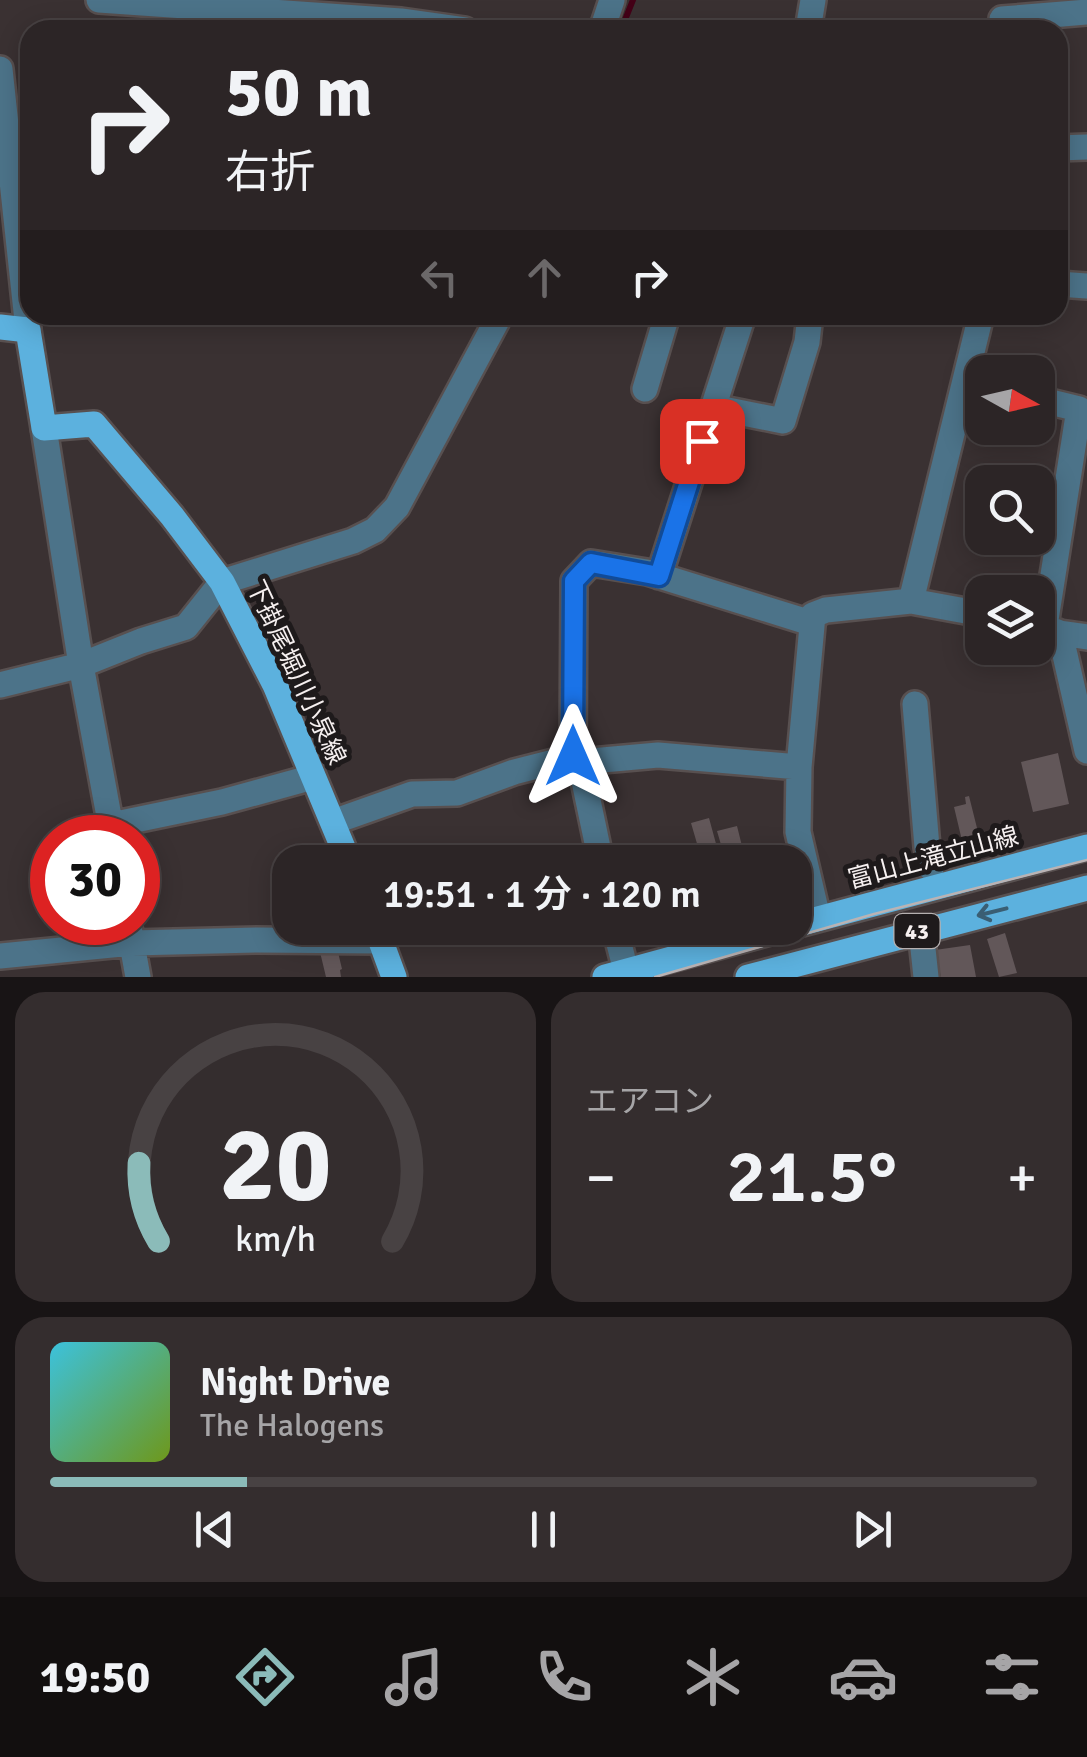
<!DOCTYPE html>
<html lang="ja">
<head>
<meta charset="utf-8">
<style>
	body { margin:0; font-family:Signika,"Noto Sans JP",sans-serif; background:#342d2e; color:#f1f3f6; height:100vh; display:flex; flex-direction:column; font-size:38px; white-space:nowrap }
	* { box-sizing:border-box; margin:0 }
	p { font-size:32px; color:#a6a5a7 }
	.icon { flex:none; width:55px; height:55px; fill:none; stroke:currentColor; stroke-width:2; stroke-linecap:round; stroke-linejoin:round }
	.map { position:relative; height:977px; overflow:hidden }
	.drawer { display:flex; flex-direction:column; gap:15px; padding:15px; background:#181415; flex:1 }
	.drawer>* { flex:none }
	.hud { position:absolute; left:20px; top:20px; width:1048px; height:305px; border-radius:30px; box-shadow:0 5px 25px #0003,0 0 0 2px #484243; background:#2c2526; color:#f1f3f6; overflow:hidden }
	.needle { width:65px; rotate:98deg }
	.buttons { position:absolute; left:965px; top:355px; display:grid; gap:20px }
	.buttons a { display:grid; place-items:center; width:90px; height:90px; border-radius:20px; background:#2c2526; box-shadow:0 5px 25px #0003,0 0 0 2px #484243; font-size:50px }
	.speed { position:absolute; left:30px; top:815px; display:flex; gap:20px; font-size:50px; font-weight:700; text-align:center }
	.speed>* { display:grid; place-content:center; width:130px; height:130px; border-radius:50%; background:#2c2526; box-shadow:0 5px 25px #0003,0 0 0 2px #484243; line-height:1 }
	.speed .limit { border:15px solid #d22; background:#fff; color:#111 }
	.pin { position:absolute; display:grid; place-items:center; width:85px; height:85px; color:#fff; margin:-42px; border-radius:20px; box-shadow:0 5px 15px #0006 }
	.me { position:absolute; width:110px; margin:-55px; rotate:0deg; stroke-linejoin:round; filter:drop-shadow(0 0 8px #0008) }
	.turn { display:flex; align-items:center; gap:35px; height:210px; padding:0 40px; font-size:45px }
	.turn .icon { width:130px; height:130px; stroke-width:2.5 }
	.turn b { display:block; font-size:70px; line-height:85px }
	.lanes { display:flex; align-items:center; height:95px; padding:0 40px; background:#0003; justify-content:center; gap:50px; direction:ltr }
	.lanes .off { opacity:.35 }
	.big { font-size:75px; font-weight:600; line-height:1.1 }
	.drawer .widget { flex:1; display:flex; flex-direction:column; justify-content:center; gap:15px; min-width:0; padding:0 35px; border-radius:30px; background:#342d2e }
	.drawer .dial { align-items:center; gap:0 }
	.dial svg { height:260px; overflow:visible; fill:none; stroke:#484243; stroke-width:7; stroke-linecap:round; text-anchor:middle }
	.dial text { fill:#f1f3f6; stroke:none }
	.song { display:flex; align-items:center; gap:30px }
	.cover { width:120px; height:120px; border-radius:15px; background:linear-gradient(135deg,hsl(190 70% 55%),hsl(80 70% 35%)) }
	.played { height:10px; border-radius:5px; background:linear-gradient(90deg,#8bbbb9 20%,#484243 20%) }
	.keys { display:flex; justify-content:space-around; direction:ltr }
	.heat { display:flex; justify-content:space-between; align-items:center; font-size:55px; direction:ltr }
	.drawer .tiles { flex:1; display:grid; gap:15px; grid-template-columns:1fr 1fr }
	.widget:last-child { grid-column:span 2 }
	.trip { position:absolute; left:272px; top:845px; width:540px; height:100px; border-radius:30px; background:#2c2526; box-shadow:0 5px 25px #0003,0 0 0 2px #484243; font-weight:600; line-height:100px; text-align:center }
	.tab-bar { display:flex; height:160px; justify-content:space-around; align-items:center; background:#120f0f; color:#a6a5a7 }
	.tab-bar .icon { width:70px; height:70px }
	.tab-bar .active { color:#8bbbb9 }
	.tab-bar b { font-size:45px; color:#f1f3f6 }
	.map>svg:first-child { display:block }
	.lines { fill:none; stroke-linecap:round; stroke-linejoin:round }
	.stream { stroke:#440117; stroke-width:6 }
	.building { fill:#625759 }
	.minor-casing { stroke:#585050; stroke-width:30 }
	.major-casing { stroke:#585050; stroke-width:30 }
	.minor { stroke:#4c7389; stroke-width:25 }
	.major { stroke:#5cb1de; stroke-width:25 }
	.tram { stroke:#bab3b4; stroke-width:2.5 }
	.oneway { stroke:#3a5e73 }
	.route-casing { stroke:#114b97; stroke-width:25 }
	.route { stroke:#1a73e8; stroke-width:18 }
	.labels { text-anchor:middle; stroke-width:10; stroke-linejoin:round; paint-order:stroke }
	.shield { fill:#1e1a1b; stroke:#b5b0b0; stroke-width:2.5 }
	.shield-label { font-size:22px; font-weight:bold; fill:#f6f0f0 }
	.street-label { font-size:25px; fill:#f6f0f0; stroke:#1e1a1b }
</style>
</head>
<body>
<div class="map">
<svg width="1087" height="977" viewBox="0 0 1087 977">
	<rect width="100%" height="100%" fill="#3a3132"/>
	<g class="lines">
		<path class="stream" d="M 621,30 L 633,0"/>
	</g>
	<path class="building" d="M 1058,753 L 1069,804 L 1033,812 L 1021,762 Z
		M 969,796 L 981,844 L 964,849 L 954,807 L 966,804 L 965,797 Z
		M 709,818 L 721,862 L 695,862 L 691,848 L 698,847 L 691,823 Z
		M 737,826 L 746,862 L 726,862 L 717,831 Z
		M 790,853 L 793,862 L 759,862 L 759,861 Z
		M 483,928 L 533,928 L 533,929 L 486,939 Z
		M 623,928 L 648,928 L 651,938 L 627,943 Z
		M 1005,933 L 1017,973 L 999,977 L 987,939 Z
		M 970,945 L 976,977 L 941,977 L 935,950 Z
		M 337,948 L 342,969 L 340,970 L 341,977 L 326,977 L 320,952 Z"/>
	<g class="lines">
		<g class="minor-casing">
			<path id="minor" d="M 99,0 L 401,21 L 465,30
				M 1002,19 L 1087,12
				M 602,30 L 612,0
				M 808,30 L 813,0
				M 0,69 L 28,330
				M 1058,148 L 1087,147
				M 1058,284 L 1087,286
				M 645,389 L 667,315
				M 1038,399 L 1079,409 L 1045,626
				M 713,407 L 783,421 L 807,342 L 810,315
				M 44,428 L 81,665 L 113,838
				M 659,576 L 743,315
				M 911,601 L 981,315
				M 1038,624 L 1060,633 L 1087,751
				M 1060,633 L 1087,637
				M 0,685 L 81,665 L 141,641 L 186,627 L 222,582 L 353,541 L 375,530 L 397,507 L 500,315
				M 915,704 L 927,847 L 931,868
				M 580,762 L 658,755 L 799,767
				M 333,822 L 412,794 L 457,793 L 514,772 L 573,757
				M 111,825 L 222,802 L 313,777
				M 601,862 L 580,762 L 573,757 L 574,581 L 591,563 L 647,572 L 811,623
				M 818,918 L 798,832 L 799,767 L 813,615 L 826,610 L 911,601 L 982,614
				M 128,922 L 138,977
				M 615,928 L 626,971
				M 921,930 L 926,977
				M 0,956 L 132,943 L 257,940 L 381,941"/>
		</g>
		<g class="major-casing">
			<path id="major" d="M 0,327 L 28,330 L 44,428 L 94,424 L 172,516 L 222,582 L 275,685 L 349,862
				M 795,925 L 1087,847
				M 376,928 L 394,977
				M 605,977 L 785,928
				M 748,977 L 1087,888"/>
		</g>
		<use href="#minor" class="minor"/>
		<use href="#major" class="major"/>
		<path class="tram" d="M 655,977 L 874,914 L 1087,860"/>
	</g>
	<defs><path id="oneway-shaft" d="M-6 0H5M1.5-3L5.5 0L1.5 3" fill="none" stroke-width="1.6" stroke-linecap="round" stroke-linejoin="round" transform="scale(2.5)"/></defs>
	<use class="oneway" href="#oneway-shaft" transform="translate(992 912) rotate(166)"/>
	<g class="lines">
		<g class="route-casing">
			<path id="route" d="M 573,756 L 574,581 L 591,563 L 659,576 L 702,441"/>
		</g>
		<use href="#route" class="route"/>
	</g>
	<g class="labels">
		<rect class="shield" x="894.5" y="914" width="45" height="34" rx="8"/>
		<g class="shield-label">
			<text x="917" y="939">43</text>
		</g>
		<g class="street-label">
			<text transform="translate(297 672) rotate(65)" y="9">下掛尾堀川小泉線</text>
			<text transform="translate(933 857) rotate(-15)" y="9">富山上滝立山線</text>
		</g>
	</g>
</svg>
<div class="buttons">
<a><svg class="needle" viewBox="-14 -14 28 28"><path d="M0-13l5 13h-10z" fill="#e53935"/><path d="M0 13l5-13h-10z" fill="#a6a5a7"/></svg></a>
<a><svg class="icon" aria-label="search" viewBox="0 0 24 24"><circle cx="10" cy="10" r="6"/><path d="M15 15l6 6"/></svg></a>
<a><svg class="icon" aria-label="layers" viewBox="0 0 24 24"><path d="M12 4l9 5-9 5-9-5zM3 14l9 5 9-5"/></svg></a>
</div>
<div class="speed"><div class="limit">30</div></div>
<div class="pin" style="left:702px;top:441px;background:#d93025"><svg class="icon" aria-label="arrive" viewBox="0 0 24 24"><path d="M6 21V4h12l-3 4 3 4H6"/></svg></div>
<svg class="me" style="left:573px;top:756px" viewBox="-20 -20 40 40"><path d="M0-17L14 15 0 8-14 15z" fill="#1a73e8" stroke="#fff" stroke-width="4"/></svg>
<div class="trip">19:51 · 1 分 · 120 m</div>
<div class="hud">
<div class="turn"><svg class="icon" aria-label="right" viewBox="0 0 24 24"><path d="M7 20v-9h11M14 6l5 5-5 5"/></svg><div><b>50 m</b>右折</div></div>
<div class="lanes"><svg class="icon off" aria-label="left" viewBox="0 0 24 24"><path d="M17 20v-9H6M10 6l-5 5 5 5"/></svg><svg class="icon off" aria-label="ahead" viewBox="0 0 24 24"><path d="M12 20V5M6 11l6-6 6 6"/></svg><svg class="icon" aria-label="right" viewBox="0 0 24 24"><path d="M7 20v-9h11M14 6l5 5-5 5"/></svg></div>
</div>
</div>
<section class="drawer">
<div class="tiles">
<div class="widget dial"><svg viewBox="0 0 100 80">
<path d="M14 69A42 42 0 1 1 86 69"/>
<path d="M14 69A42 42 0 0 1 8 45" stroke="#8bbbb9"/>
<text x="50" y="56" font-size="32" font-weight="700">20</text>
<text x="50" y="72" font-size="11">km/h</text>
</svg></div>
<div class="widget"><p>エアコン</p>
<div class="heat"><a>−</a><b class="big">21.5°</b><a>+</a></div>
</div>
<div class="widget">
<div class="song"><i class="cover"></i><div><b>Night Drive</b><p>The Halogens</p></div></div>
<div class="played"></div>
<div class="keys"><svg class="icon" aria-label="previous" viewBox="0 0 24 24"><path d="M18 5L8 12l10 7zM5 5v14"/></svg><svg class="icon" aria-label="pause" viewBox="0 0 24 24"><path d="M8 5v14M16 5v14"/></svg><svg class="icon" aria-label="next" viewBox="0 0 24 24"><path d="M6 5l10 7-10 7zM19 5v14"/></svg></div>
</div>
</div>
</section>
<nav class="tab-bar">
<b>19:50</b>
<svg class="icon active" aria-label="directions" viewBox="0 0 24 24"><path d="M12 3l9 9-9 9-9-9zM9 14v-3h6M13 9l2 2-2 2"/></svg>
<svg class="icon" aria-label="music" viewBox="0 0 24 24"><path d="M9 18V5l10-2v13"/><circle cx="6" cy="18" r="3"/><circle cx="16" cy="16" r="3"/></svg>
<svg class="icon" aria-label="phone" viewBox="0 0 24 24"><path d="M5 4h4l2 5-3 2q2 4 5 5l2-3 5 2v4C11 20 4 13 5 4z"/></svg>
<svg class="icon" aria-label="climate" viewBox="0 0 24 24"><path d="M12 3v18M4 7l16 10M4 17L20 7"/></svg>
<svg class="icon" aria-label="car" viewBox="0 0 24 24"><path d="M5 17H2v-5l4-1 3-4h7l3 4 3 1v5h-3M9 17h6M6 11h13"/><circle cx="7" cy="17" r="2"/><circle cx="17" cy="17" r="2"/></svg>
<svg class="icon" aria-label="filters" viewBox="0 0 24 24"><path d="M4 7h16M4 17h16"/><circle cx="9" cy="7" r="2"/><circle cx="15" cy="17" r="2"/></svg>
</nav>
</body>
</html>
